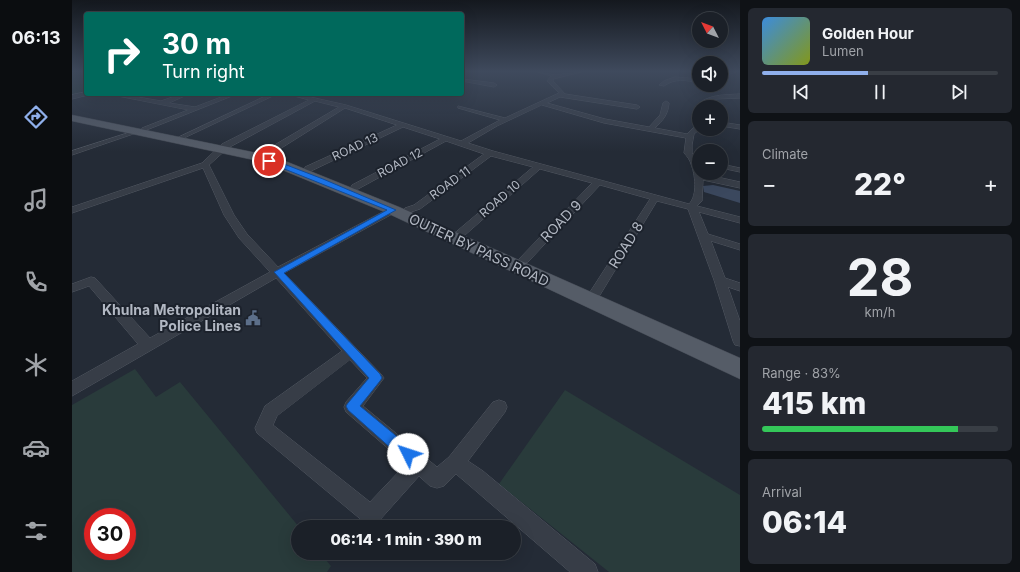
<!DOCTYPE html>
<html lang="en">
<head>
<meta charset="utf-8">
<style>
	body { margin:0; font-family:Inter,sans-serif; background:#242830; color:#f1f3f6; height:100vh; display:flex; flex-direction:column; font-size:15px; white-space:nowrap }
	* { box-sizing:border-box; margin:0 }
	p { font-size:13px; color:#a0a3a8 }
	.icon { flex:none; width:22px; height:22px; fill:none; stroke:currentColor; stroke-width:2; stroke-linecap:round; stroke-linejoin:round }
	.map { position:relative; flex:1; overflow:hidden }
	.details { display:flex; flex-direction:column; gap:8px; padding:8px; background:#0f1216; width:280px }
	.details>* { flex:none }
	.top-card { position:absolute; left:12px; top:12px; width:380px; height:84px; border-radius:4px; box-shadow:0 4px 16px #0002,0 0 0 1px #393e45; background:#00695c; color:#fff; overflow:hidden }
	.needle { width:26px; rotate:312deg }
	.fabs { position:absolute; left:620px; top:12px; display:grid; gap:8px }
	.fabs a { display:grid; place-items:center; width:36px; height:36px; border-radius:50%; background:#1b2028; box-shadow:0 4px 16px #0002,0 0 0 1px #393e45; font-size:20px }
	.speed { position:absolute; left:12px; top:508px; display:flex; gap:8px; font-size:20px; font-weight:700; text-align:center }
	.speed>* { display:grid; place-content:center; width:52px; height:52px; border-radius:50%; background:#1b2028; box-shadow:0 4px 16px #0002,0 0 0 1px #393e45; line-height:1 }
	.speed .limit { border:6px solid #d22; background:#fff; color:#111 }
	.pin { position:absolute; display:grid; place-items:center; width:34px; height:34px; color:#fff; margin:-17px; border:2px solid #fff; border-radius:50%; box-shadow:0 1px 4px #0007 }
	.me { position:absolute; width:44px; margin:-22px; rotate:311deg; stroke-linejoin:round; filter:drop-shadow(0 0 3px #0008) }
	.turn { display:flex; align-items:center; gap:14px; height:84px; padding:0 12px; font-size:18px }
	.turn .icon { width:52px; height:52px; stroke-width:2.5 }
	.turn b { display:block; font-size:28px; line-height:34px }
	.big { font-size:30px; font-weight:800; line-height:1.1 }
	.details .tile { flex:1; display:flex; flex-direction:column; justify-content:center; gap:6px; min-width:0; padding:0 14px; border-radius:6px; background:#242830 }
	.details .dial { align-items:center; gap:0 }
	.dial b { font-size:52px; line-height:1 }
	.song { display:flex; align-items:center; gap:12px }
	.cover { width:48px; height:48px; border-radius:6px; background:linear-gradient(135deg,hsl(210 70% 55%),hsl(70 70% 35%)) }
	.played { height:4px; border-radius:2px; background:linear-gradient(90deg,#8fafeb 45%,#393e45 45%) }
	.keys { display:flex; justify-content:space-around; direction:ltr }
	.heat { display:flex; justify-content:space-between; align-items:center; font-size:22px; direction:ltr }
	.charge { height:6px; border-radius:3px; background:linear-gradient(90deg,#34c759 83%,#393e45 0) }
	.trip { position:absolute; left:219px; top:520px; width:230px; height:40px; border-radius:20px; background:#1b2028; box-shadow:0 4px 16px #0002,0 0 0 1px #393e45; font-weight:800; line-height:40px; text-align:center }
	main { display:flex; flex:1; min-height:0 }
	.tabs { display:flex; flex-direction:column; width:72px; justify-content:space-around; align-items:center; background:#0b0d10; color:#a0a3a8 }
	.tabs .icon { width:28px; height:28px }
	.tabs .selected { color:#8fafeb }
	.tabs b { font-size:18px; color:#f1f3f6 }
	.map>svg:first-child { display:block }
	.green { fill:#293b3b; fill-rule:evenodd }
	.water { fill:#3b485e }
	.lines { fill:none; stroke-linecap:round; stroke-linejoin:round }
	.street-casing { stroke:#525862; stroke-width:1 }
	.primary-casing { stroke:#404650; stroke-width:1 }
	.street { fill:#373d47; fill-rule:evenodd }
	.primary { fill:#555c67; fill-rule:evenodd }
	.route { fill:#1a73e8; stroke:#114b97 }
	.labels { text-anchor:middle; stroke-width:4; stroke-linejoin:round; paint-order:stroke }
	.far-street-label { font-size:12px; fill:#b2b8c3; stroke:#1c222c }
	.street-label { font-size:14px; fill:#b2b8c3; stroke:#1c222c }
	.poi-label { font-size:14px; font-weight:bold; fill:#b2b8c3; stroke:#1c222c; text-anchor:end }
</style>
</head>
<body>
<main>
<nav class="tabs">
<b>06:13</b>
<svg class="icon selected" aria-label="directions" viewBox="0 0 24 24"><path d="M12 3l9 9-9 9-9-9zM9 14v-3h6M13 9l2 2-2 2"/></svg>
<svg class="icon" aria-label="music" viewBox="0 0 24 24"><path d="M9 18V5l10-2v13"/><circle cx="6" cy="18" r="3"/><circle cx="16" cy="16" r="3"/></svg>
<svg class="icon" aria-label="phone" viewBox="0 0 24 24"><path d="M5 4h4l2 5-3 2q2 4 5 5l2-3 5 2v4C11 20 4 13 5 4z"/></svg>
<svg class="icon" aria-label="climate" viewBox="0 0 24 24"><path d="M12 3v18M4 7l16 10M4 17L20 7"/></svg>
<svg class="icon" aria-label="car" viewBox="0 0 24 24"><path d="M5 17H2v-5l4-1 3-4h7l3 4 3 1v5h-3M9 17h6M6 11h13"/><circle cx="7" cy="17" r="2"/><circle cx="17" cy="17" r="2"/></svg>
<svg class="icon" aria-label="filters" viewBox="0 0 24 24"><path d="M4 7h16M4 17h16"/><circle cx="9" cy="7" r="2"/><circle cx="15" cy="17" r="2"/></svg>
</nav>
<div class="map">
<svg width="668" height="572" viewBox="0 0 668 572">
	<rect width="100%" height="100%" fill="#242b36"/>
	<path class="green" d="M 0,72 L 14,72 L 14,92 L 0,95 Z
		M 63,369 L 84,397 L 108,382 L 227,527 L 226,553 L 248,553 L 259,566 L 255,572 L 0,572 L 0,405 ZM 21,517 L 55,517 L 55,551 L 21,551 Z
		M 493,390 L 668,495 L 668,572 L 537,572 L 427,484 Z"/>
	<path class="water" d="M 641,185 L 668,191 L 668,203 L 632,192 L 631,186 Z"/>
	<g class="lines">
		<g class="street-casing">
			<path id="street" d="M 465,72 L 483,75 L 509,72 L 481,79 L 481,81 L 493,94 L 565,105 L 568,107 L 565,109 L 488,97 L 475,103 L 533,119 L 577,127 L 588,115 L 591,103 L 594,101 L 597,103 C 596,115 591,120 583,128 L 615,134 L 623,126 L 624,106 C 636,94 652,95 668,94 L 668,98 L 643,99 L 630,107 L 627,107 L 628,129 L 622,134 L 620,145 L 620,153 L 627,162 L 627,173 L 668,182 L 668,188 L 631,180 L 630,201 L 625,206 L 668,217 L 668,223 L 627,212 L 636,234 L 668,244 L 668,250 L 639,241 L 653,278 L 668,283 L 668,291 L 656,287 L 668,321 L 668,346 L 663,345 L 661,341 L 642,280 L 616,209 L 585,201 L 528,295 L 520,295 L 518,292 L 578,199 L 528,185 L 456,262 L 452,263 L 446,260 L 448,258 L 520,183 L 468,169 L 393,235 L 385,235 L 384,233 L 385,231 L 461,167 L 419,156 L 348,209 L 336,213 L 333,212 L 331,210 L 333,208 L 342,205 L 412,154 L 374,141 L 286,189 L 280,189 L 279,187 L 280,185 L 368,139 L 331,127 L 239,171 L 233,171 L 233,167 L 325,125 L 273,108 L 195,157 L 189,157 L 189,153 L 267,107 L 243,101 L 156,148 L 137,165 L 162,215 L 175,234 L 206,267 L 318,208 L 324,208 L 326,210 L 324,212 L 212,273 L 309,374 L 312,378 L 291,406 L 365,467 L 377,457 L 421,402 L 427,400 L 433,402 L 435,407 L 433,412 L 396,461 L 411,471 L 523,564 L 526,572 L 498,572 L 397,485 L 384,474 L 372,486 L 365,488 L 358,486 L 347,476 L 306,522 L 299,525 L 292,522 L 185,433 L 183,428 L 193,406 L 270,351 L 204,278 L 0,396 L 0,381 L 66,344 L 17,286 L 0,292 L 0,284 L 19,277 L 23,278 L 78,338 L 198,272 L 167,238 L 152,215 L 131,168 L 0,213 L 0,207 L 130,163 L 150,144 L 237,100 L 215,94 L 225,94 L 274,105 L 389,141 L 428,120 L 386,108 L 386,106 L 433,118 L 487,93 L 475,81 L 479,76 ZM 470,105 L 532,123 L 614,138 L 612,153 C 615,156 618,160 619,164 C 623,174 626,195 617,204 L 421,151 L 396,143 L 425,126 ZM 278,360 L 295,378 L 274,402 L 272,407 L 274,412 L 334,464 L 298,502 L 201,425 L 205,416 Z
				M 657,72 L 664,72 L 649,77 L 649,74 Z
				M 603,77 L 627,79 L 627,83 C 614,80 603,78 592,86 L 587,85 L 592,81 Z
				M 390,79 L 422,83 L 425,85 L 422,87 L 390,81 Z
				M 14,92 L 14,94 L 17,94 L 16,95 L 0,99 L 0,95 Z
				M 36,94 L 48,94 L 89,101 L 109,94 L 117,94 L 97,103 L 123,107 L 157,94 L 165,94 L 72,131 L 70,130 L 70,128 L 116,110 Z
				M 198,94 L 205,94 L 112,138 L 107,137 Z
				M 649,122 L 668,125 L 668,129 L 649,126 Z
				M 62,131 L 67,132 L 0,155 L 0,151 Z
				M 649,164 L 668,168 L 668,172 L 649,168 Z"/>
		</g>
		<g class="primary-casing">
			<path id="primary" d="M 0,115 L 185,153 L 213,161 L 327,207 L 668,358 L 668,379 L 315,213 L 203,167 L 182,160 L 0,121 Z"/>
		</g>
		<use href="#street" class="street"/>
		<use href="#primary" class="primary"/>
	</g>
	<linearGradient id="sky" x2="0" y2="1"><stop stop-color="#14181e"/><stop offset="0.47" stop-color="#3f4a5d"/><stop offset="1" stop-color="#3f4a5d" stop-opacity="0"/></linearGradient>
	<rect width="668" height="152" fill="url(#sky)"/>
	<path class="route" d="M 195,159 L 199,159 L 251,179 L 324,210 L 212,273 L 308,374 L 310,378 L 308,381 L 288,406 L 340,449 L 342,454 L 340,459 L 336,460 L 331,459 L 276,410 L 274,406 L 276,403 L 297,378 L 202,272 L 315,210 L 195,162 Z"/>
	<defs>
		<g id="civic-bare" transform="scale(1.2)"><path d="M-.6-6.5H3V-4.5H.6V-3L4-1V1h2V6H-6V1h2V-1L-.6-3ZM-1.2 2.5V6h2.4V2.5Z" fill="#5c6f8a" stroke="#1c222c" stroke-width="2.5" paint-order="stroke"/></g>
	</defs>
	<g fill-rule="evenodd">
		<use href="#civic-bare" x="181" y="318"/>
	</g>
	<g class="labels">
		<g class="far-street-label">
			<text transform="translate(283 147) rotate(-25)" y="4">ROAD 13</text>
			<text transform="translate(328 163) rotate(-28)" y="4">ROAD 12</text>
			<text transform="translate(378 183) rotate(-36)" y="4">ROAD 11</text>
			<text transform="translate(428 199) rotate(-41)" y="4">ROAD 10</text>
		</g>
		<g class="street-label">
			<text transform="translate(489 221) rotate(-46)" y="5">ROAD 9</text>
			<text transform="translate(554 245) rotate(-58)" y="5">ROAD 8</text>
			<text transform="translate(407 250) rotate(25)" y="5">OUTER BY PASS ROAD</text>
		</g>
		<g class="poi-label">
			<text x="169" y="315">Khulna Metropolitan<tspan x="169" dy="16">Police Lines</tspan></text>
		</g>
	</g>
</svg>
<div class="fabs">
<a><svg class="needle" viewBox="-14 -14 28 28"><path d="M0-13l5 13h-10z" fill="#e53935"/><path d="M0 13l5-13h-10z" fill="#a0a3a8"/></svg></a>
<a><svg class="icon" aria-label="sound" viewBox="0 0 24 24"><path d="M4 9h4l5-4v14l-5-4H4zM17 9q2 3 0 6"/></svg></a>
<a>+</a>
<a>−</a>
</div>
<div class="speed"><div class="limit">30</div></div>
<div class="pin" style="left:197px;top:161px;background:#d93025"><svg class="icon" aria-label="arrive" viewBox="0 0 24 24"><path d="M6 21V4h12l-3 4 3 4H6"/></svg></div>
<svg class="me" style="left:336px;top:454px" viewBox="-20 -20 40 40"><circle r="19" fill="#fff"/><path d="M0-13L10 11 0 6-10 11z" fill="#1a73e8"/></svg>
<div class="trip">06:14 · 1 min · 390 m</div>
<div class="top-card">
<div class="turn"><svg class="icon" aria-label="right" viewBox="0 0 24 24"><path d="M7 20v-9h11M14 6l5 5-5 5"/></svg><div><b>30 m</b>Turn right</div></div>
</div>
</div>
<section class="details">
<div class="tile">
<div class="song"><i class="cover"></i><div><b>Golden Hour</b><p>Lumen</p></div></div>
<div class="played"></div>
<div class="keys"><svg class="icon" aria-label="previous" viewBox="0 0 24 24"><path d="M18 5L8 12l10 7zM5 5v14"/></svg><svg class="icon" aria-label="pause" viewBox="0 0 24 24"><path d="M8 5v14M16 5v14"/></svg><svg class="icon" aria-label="next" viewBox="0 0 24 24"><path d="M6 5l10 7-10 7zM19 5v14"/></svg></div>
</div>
<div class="tile"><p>Climate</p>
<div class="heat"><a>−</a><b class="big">22°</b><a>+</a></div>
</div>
<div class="tile dial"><b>28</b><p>km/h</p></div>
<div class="tile"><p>Range · 83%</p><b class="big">415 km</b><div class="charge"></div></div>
<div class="tile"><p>Arrival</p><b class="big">06:14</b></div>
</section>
</main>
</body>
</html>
